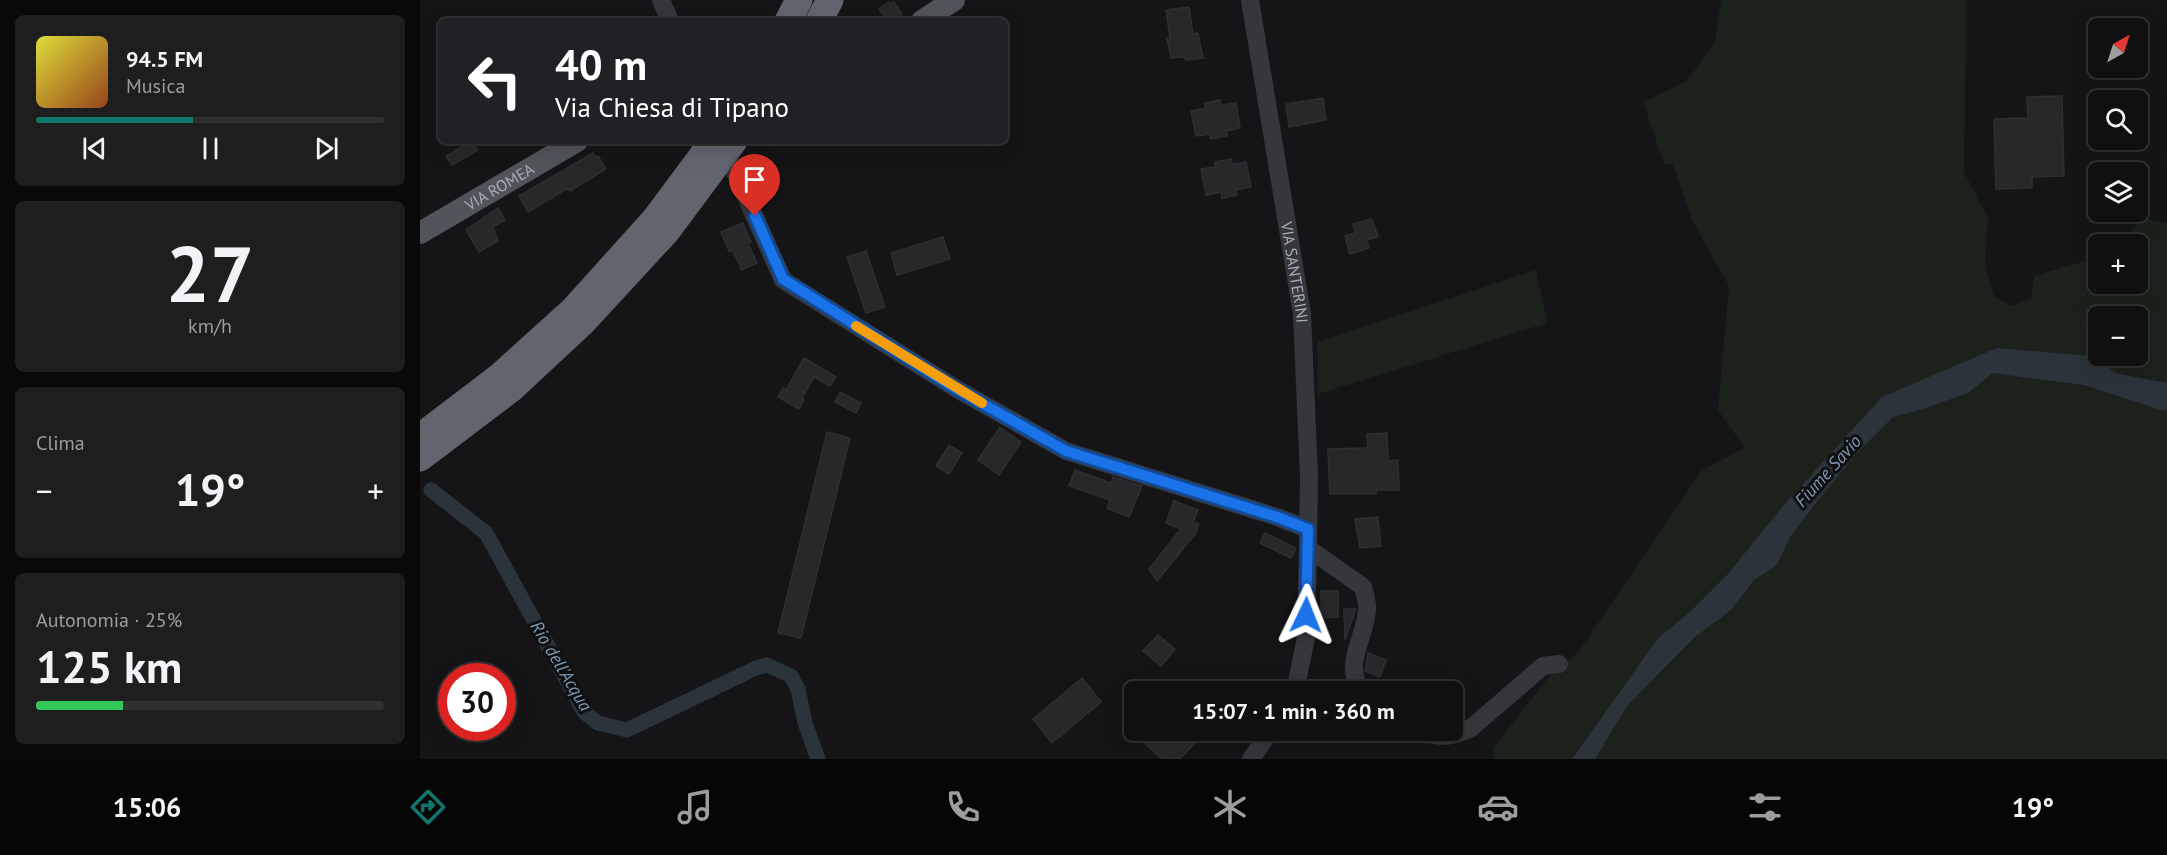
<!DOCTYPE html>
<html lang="it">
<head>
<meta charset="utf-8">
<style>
	body { margin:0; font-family:"PT Sans",sans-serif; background:#1e1e1f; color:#f1f3f6; height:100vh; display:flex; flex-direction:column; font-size:22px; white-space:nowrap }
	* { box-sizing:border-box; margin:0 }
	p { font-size:20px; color:#9c9d9f }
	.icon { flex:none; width:33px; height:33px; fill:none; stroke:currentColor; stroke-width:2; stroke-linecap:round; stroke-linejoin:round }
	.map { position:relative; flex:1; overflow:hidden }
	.sheet { display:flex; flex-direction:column; gap:15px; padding:15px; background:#090909; width:420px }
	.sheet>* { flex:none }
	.banner { position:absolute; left:18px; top:18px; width:570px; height:126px; border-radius:9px; box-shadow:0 6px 24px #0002,0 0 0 2px #303031; background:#202124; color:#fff; overflow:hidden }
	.needle { width:39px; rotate:39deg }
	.buttons { position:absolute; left:1668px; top:18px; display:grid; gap:12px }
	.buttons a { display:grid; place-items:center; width:60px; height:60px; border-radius:9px; background:#101011; box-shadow:0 6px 24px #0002,0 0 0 2px #303031; font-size:30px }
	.speed { position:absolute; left:18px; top:663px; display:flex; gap:12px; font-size:30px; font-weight:700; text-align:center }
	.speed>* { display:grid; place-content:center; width:78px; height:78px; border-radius:50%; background:#101011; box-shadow:0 6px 24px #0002,0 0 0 2px #303031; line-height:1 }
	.speed .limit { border:9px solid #d22; background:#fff; color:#111 }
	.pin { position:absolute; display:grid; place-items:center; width:51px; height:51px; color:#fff; margin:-62px -26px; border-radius:50% 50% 50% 0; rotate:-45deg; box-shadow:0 0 6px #0007 }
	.pin .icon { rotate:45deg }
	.me { position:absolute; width:66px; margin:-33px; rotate:2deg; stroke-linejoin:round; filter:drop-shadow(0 0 4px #0008) }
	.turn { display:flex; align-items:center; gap:21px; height:126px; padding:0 18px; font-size:27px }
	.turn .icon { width:78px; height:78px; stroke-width:2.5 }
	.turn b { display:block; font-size:42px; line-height:51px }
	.big { font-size:45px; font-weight:700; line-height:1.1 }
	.sheet .tile { flex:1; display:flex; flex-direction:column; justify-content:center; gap:9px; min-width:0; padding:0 21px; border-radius:9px; background:#1e1e1f }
	.sheet .dial { align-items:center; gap:0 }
	.dial b { font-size:78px; line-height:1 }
	.song { display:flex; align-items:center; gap:18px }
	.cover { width:72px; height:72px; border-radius:9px; background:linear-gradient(135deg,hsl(60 70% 55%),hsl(20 70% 35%)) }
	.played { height:6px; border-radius:3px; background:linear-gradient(90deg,#0f766e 45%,#303031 45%) }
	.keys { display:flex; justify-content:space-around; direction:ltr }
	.heat { display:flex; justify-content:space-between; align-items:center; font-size:33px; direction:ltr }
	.charge { height:9px; border-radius:4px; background:linear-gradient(90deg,#34c759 25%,#303031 0) }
	.trip { position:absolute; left:704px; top:681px; width:339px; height:60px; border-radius:9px; background:#101011; box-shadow:0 6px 24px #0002,0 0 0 2px #303031; font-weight:700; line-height:60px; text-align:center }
	.dock { display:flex; height:96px; justify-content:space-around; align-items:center; background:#060607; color:#9c9d9f }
	.dock .icon { width:42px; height:42px }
	.dock .selected { color:#0f766e }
	.dock b { font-size:27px; color:#f1f3f6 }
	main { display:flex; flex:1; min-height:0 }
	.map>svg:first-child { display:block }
	.green { fill:#1b221c; fill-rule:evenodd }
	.water { fill:#2b343b }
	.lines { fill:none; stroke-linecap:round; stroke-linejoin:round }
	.canal { stroke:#2b343b; stroke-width:15 }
	.building { fill:#28282b; stroke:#2f2f33; stroke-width:1.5 }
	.minor { stroke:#36373c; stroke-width:18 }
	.major { stroke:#52545b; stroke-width:22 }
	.highway { stroke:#62656d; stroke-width:27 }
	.highway-bridge { stroke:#62656d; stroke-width:27 }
	.route-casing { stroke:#114b97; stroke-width:15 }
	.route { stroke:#1a73e8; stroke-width:10 }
	.slow { stroke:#f59e0b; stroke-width:10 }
	.labels { text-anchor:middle; stroke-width:6; stroke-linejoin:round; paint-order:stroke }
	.street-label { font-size:16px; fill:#a6acb7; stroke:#101012 }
	.water-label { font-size:18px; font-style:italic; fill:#7d9ab3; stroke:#101012 }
</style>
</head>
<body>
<main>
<section class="sheet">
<div class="tile">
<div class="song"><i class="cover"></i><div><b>94.5 FM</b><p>Musica</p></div></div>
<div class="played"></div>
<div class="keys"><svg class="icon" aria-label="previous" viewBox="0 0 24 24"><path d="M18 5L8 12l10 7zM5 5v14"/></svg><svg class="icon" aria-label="pause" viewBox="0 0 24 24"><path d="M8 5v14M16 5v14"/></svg><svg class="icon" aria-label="next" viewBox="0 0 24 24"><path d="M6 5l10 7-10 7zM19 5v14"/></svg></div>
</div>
<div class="tile dial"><b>27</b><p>km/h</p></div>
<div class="tile"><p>Clima</p>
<div class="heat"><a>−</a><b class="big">19°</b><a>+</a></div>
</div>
<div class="tile"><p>Autonomia · 25%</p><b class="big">125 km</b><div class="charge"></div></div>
</section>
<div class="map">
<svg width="1747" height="759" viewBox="0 0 1747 759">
	<rect width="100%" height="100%" fill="#151517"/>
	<path class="green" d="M 1301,0 L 1546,0 L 1544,172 L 1568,219 L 1565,265 L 1574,296 L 1592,306 L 1611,298 L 1614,276 L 1678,257 L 1678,284 L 1718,284 L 1718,244 L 1699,244 L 1723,218 L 1747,223 L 1747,759 L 1073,759 L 1074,747 L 1128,678 L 1157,654 L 1282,470 L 1325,448 L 1298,410 L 1309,286 L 1273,222 L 1253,165 L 1244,164 L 1223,102 L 1267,81 L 1295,42 ZM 1678,316 L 1718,316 L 1718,356 L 1678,356 Z
		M 1116,270 L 1127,323 L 898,394 L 897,342 Z"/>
	<path class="water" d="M 1577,348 L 1670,356 L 1698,374 L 1747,383 L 1747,410 L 1741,410 L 1664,385 L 1573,373 L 1548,393 L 1503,409 L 1473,417 L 1435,455 L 1391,509 L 1370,537 L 1357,565 L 1334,580 L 1311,610 L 1275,637 L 1207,706 L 1175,759 L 1152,759 L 1238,638 L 1269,613 L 1308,574 L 1363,506 L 1462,397 Z"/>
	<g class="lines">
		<path class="canal" d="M 11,490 L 66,533 L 164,712 L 178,723 L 207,730 L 336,668 L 347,665 L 371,676 L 378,689 L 385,723 L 398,759"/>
	</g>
	<path class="building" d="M 469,2 L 470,4 L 474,2 L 482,14 L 471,21 L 468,21 L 459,9 Z
		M 769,7 L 773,34 L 778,33 L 783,58 L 766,60 L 764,57 L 751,58 L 747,38 L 750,38 L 746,10 Z
		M 1642,96 L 1644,176 L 1612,177 L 1612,188 L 1576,189 L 1574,119 L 1608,118 L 1607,97 Z
		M 903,98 L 906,120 L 869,127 L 866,104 Z
		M 800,100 L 801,105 L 816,103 L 820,128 L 806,131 L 807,136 L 791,139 L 790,134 L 776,136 L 771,111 L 786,108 L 785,103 Z
		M 52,141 L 58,150 L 32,165 L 26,156 Z
		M 173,153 L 176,158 L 178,156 L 186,169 L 150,191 L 148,188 L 108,212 L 99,196 Z
		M 811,159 L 812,164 L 826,162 L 831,187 L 816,190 L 817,195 L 802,198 L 801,192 L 786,195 L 781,169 L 796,167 L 795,162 Z
		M 78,208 L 85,220 L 73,227 L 78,241 L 59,252 L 46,230 Z
		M 952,219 L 958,237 L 947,240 L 949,248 L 930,254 L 925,236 L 936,233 L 933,224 Z
		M 323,223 L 331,242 L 328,243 L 337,263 L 322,270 L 312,250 L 309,251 L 301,232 Z
		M 523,237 L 530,259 L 477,275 L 471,253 Z
		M 446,251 L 465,307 L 446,313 L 427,257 Z
		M 384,358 L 416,377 L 410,386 L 394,377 L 382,398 L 384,399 L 379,409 L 358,397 L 363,388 L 366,390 Z
		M 420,392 L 441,403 L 436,413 L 415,402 Z
		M 580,427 L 601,442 L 579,475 L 558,460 Z
		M 407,432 L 430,438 L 381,638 L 358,633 Z
		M 967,433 L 968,461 L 978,460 L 979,490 L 956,490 L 956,494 L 910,494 L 908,449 L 944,448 L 948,447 L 947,434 Z
		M 529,445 L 542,453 L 529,474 L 516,466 Z
		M 655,470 L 691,483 L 693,477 L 722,486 L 709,517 L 687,508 L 690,500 L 649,486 Z
		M 754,501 L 778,510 L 773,522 L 779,524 L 775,534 L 737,581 L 729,569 L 761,529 L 746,523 Z
		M 958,517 L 961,546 L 940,548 L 935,519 Z
		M 845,533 L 876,548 L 871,558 L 840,543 Z
		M 901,591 L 918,591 L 918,617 L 901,618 Z
		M 924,609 L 936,609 L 925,640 Z
		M 738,635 L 755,649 L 741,666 L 723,651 Z
		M 948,653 L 966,660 L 960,677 L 945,671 Z
		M 662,678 L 681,702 L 632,743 L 613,719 Z
		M 710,730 L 786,730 L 760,759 L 742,759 Z"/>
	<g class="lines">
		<g class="minor">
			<path d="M 241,0 L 250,21"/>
			<path id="s1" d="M 830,0 L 882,314 L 889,476 L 888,548 L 886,637 L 875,692"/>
			<path d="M 302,143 L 363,280 L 535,388 L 646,451 L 857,517 L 888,529"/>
			<path d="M 888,548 L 943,587 C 945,595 948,603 947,610 C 945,639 922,665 942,692"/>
			<path d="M 997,730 C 1019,738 1030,738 1051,728 L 1123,666 L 1139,664"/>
			<path d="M 831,759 L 851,730"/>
		</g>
		<g class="major">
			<path d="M 502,21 L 534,0"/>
			<path id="s2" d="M 0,233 L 157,141"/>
		</g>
		<path class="highway" d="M 368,21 L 379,0
			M 399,21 L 410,0
			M 0,437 L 80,376 L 153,310 L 235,219 L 293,141"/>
		<path class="highway-bridge" d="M 0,458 L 91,389 L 163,322 L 247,231 L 314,141"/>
	</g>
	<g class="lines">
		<g class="route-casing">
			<path id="route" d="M 335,216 L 363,279 L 535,388 L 646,451 L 857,517 L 888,529 L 886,615"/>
		</g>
		<use href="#route" class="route"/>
		<path class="slow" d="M 436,326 L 562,403"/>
	</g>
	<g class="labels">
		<g class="street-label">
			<text dy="6" stroke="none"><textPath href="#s2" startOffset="92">VIA ROMEA</textPath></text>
			<text dy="6" stroke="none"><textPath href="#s1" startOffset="276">VIA SANTERINI</textPath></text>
		</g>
		<g class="water-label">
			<text transform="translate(1408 471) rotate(-48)" y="6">Fiume Savio</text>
			<text transform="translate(141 666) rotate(59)" y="6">Rio dell'Acqua</text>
		</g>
	</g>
</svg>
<div class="buttons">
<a><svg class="needle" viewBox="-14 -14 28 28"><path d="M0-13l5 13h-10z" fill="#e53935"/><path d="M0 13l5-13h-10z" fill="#9c9d9f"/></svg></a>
<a><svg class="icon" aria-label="search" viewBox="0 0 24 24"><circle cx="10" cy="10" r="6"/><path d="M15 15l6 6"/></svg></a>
<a><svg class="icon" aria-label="layers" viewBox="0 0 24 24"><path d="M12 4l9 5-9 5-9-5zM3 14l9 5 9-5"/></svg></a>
<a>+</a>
<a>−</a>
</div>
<div class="speed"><div class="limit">30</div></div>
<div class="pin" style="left:335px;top:216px;background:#d93025"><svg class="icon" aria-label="arrive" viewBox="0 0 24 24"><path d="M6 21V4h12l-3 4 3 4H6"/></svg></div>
<svg class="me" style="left:886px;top:615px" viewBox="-20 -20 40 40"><path d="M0-17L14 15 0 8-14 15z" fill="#1a73e8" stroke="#fff" stroke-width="4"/></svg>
<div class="trip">15:07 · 1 min · 360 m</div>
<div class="banner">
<div class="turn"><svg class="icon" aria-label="left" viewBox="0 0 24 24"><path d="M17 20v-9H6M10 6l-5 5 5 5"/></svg><div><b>40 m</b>Via Chiesa di Tipano</div></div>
</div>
</div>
</main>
<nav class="dock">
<b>15:06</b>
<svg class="icon selected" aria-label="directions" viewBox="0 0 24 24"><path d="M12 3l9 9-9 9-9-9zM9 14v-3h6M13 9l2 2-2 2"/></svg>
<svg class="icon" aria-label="music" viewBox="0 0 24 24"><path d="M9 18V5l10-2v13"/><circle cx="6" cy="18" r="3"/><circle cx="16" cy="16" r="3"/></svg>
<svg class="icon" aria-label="phone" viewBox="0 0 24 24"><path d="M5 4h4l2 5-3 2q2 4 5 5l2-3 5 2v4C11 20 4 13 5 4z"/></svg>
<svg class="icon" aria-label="climate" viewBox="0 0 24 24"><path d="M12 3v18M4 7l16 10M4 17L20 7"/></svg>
<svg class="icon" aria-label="car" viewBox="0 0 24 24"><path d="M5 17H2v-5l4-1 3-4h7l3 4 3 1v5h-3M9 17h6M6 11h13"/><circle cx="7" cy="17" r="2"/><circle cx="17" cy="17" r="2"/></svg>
<svg class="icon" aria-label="filters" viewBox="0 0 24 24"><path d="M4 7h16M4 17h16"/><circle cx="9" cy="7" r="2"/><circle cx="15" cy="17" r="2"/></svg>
<b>19°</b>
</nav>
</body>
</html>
